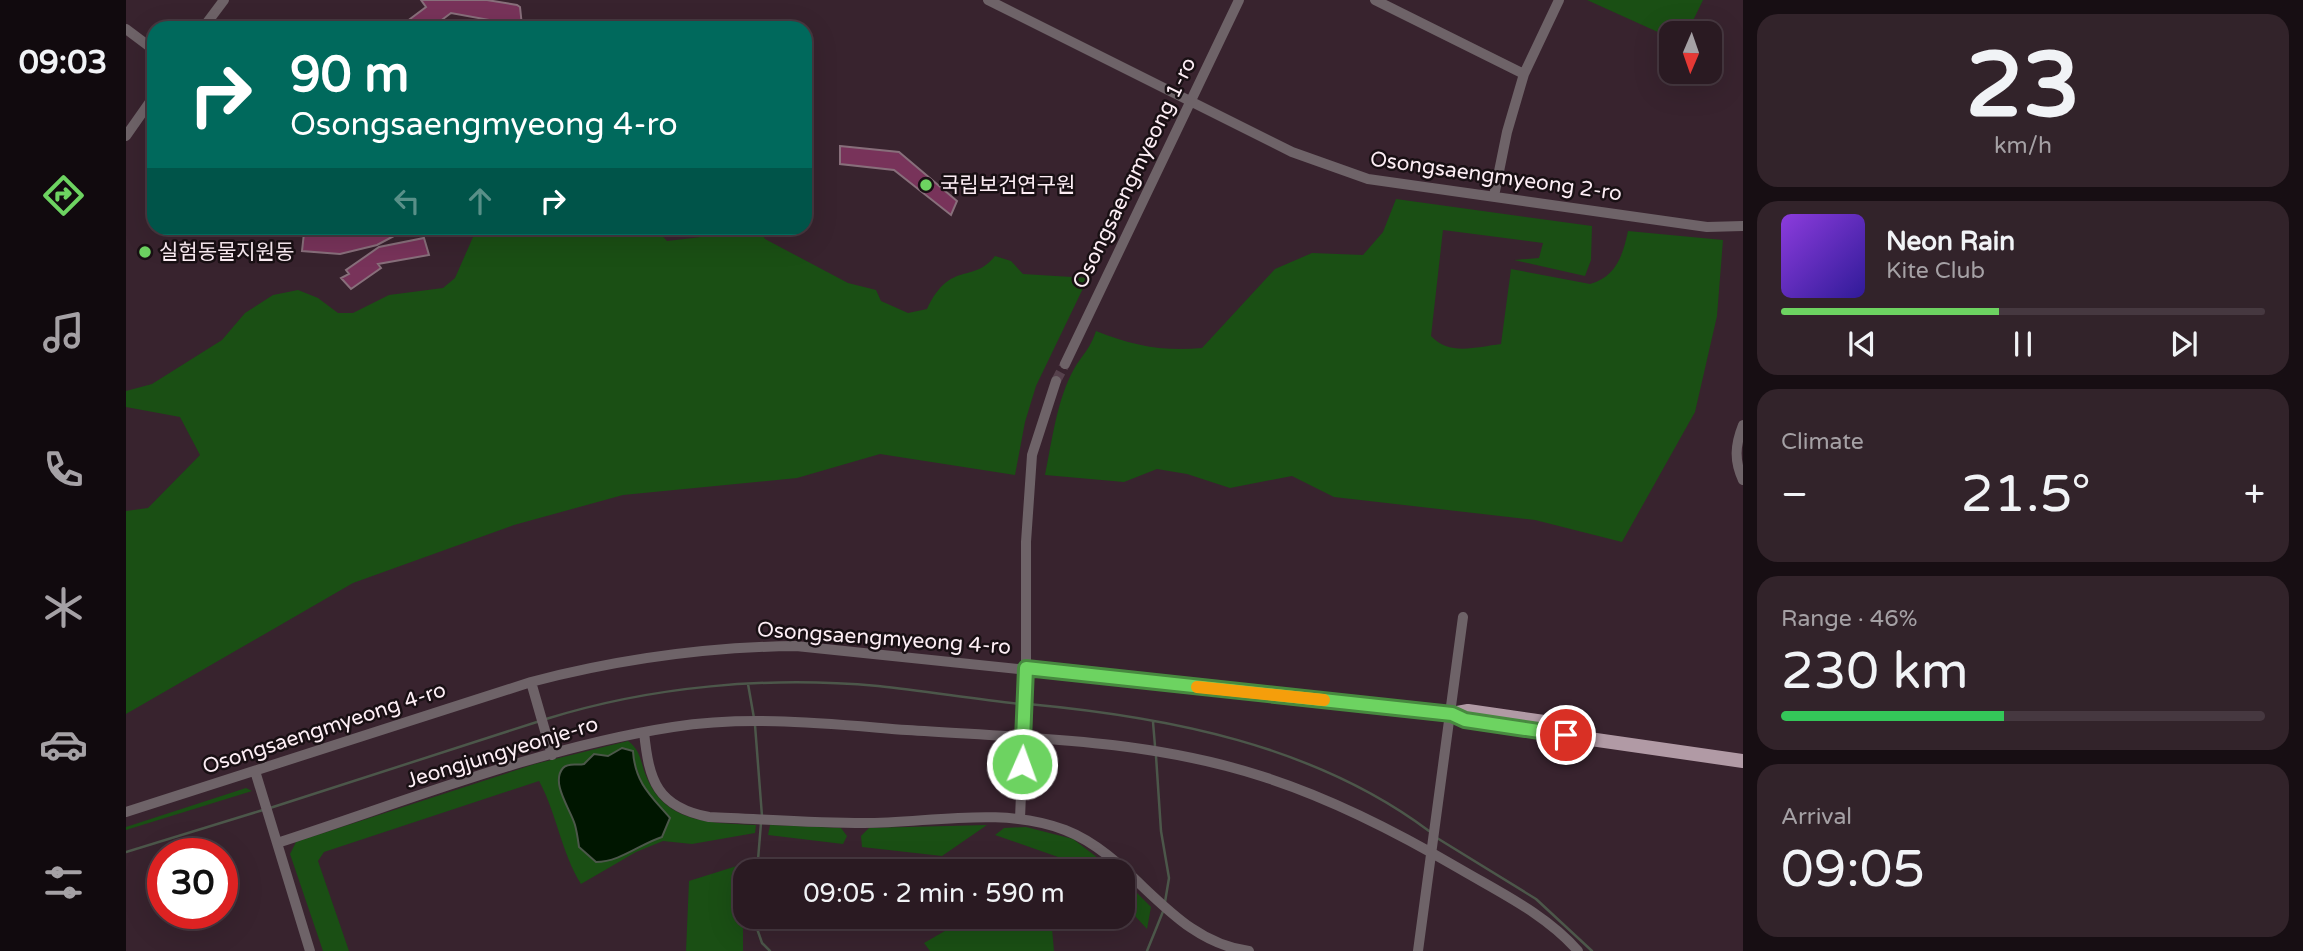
<!DOCTYPE html>
<html lang="en">
<head>
<meta charset="utf-8">
<style>
	body { margin:0; font-family:"Varela Round","Noto Sans KR",sans-serif; background:#32232a; color:#f1f3f6; height:100vh; display:flex; flex-direction:column; font-size:26px; white-space:nowrap }
	* { box-sizing:border-box; margin:0 }
	p { font-size:23px; color:#a5a1a5 }
	.icon { flex:none; width:38px; height:38px; fill:none; stroke:currentColor; stroke-width:2; stroke-linecap:round; stroke-linejoin:round }
	.map { position:relative; flex:1; overflow:hidden }
	.side { display:flex; flex-direction:column; gap:14px; padding:14px; background:#170e13; width:560px }
	.side>* { flex:none }
	.hud { position:absolute; left:21px; top:21px; width:665px; height:214px; border-radius:21px; box-shadow:0 7px 28px #0002,0 0 0 2px #463840; background:#00695c; color:#fff; overflow:hidden }
	.needle { width:46px; rotate:182deg }
	.fabs { position:absolute; left:1533px; top:21px; display:grid; gap:14px }
	.fabs a { display:grid; place-items:center; width:63px; height:63px; border-radius:14px; background:#2a1a22; box-shadow:0 7px 28px #0002,0 0 0 2px #463840; font-size:35px }
	.speed { position:absolute; left:21px; top:838px; display:flex; gap:14px; font-size:35px; font-weight:700; text-align:center }
	.speed>* { display:grid; place-content:center; width:91px; height:91px; border-radius:50%; background:#2a1a22; box-shadow:0 7px 28px #0002,0 0 0 2px #463840; line-height:1 }
	.speed .limit { border:10px solid #d22; background:#fff; color:#111 }
	.pin { position:absolute; display:grid; place-items:center; width:60px; height:60px; color:#fff; margin:-30px; border:4px solid #fff; border-radius:50%; box-shadow:0 2px 7px #0007 }
	.me { position:absolute; width:77px; margin:-38px; rotate:2deg; stroke-linejoin:round; filter:drop-shadow(0 0 5px #0008) }
	.turn { display:flex; align-items:center; gap:24px; height:147px; padding:0 28px; font-size:32px }
	.turn .icon { width:91px; height:91px; stroke-width:2.5 }
	.turn b { display:block; font-size:49px; line-height:60px }
	.lanes { display:flex; align-items:center; height:66px; padding:0 28px; background:#0003; justify-content:center; gap:35px; direction:ltr }
	.lanes .off { opacity:.35 }
	.big { font-size:52px; font-weight:600; line-height:1.1 }
	.side .card { flex:1; display:flex; flex-direction:column; justify-content:center; gap:10px; min-width:0; padding:0 24px; border-radius:21px; background:#32232a }
	.side .dial { align-items:center; gap:0 }
	.dial b { font-size:91px; line-height:1 }
	.song { display:flex; align-items:center; gap:21px }
	.cover { width:84px; height:84px; border-radius:10px; background:linear-gradient(135deg,hsl(270 70% 55%),hsl(250 70% 35%)) }
	.played { height:7px; border-radius:4px; background:linear-gradient(90deg,#6dd361 45%,#463840 45%) }
	.keys { display:flex; justify-content:space-around; direction:ltr }
	.heat { display:flex; justify-content:space-between; align-items:center; font-size:38px; direction:ltr }
	.charge { height:10px; border-radius:5px; background:linear-gradient(90deg,#34c759 46%,#463840 0) }
	.trip { position:absolute; left:607px; top:859px; width:402px; height:70px; border-radius:21px; background:#2a1a22; box-shadow:0 7px 28px #0002,0 0 0 2px #463840; font-weight:600; line-height:70px; text-align:center }
	main { display:flex; flex:1; min-height:0 }
	.menu { display:flex; flex-direction:column; width:126px; justify-content:space-around; align-items:center; background:#110a0e; color:#a5a1a5 }
	.menu .icon { width:49px; height:49px }
	.menu .selected { color:#6dd361 }
	.menu b { font-size:32px; color:#f1f3f6 }
	.map>svg:first-child { display:block }
	.green { fill:#1a4f14; fill-rule:evenodd }
	.water { fill:#001600; stroke:#4c574a; stroke-width:2 }
	.lines { fill:none; stroke-linecap:round; stroke-linejoin:round }
	.stream { stroke:#4c574a; stroke-width:2.5 }
	.building { fill:#78335a; stroke:#886f7b; stroke-width:2 }
	.minor-tunnel { stroke:#56414c; stroke-width:10; stroke-dasharray:10 5; stroke-linecap:butt }
	.minor { stroke:#6e6368; stroke-width:10 }
	.major { stroke:#b19aa5; stroke-width:14 }
	.route-casing { stroke:#47893f; stroke-width:18 }
	.route { stroke:#6dd361; stroke-width:12 }
	.slow { stroke:#f59e0b; stroke-width:12 }
	.poi-dot { fill:#6dd361; stroke:#191014; stroke-width:2.5 }
	.labels { text-anchor:middle; stroke-width:5; stroke-linejoin:round; paint-order:stroke }
	.street-label { font-size:21px; fill:#fdeef5; stroke:#191014 }
	.poi-label { font-size:21px; fill:#fdeef5; stroke:#191014; text-anchor:start }
</style>
</head>
<body>
<main>
<nav class="menu">
<b>09:03</b>
<svg class="icon selected" aria-label="directions" viewBox="0 0 24 24"><path d="M12 3l9 9-9 9-9-9zM9 14v-3h6M13 9l2 2-2 2"/></svg>
<svg class="icon" aria-label="music" viewBox="0 0 24 24"><path d="M9 18V5l10-2v13"/><circle cx="6" cy="18" r="3"/><circle cx="16" cy="16" r="3"/></svg>
<svg class="icon" aria-label="phone" viewBox="0 0 24 24"><path d="M5 4h4l2 5-3 2q2 4 5 5l2-3 5 2v4C11 20 4 13 5 4z"/></svg>
<svg class="icon" aria-label="climate" viewBox="0 0 24 24"><path d="M12 3v18M4 7l16 10M4 17L20 7"/></svg>
<svg class="icon" aria-label="car" viewBox="0 0 24 24"><path d="M5 17H2v-5l4-1 3-4h7l3 4 3 1v5h-3M9 17h6M6 11h13"/><circle cx="7" cy="17" r="2"/><circle cx="17" cy="17" r="2"/></svg>
<svg class="icon" aria-label="filters" viewBox="0 0 24 24"><path d="M4 7h16M4 17h16"/><circle cx="9" cy="7" r="2"/><circle cx="15" cy="17" r="2"/></svg>
</nav>
<div class="map">
<svg width="1617" height="951" viewBox="0 0 1617 951">
	<rect width="100%" height="100%" fill="#38232e"/>
	<path class="green" d="M 1461,0 L 1577,0 L 1561,33 L 1545,33 L 1545,38 Z
		M 1270,199 L 1466,226 L 1465,260 L 1459,276 L 1388,260 L 1413,258 L 1417,243 L 1317,230 L 1305,336 C 1323,356 1350,347 1375,344 L 1385,269 L 1464,284 C 1490,277 1497,255 1502,231 L 1597,240 L 1591,316 L 1569,412 L 1496,542 L 1409,520 L 1208,497 L 1166,476 L 1104,488 L 1061,474 L 1031,469 L 998,482 L 919,475 C 926,441 931,399 948,369 C 958,352 963,351 970,331 C 1004,345 1038,352 1076,348 L 1149,269 L 1186,253 L 1237,255 L 1257,232 Z
		M 351,228 L 365,228 L 372,233 L 381,230 L 389,236 L 401,228 L 529,228 L 541,241 L 634,230 L 639,239 L 722,283 L 750,290 L 755,301 L 782,313 L 801,309 C 825,259 846,285 869,256 L 885,261 L 897,274 L 962,278 L 910,386 L 899,422 L 889,475 L 754,454 L 671,478 L 497,495 L 388,525 L 227,583 L 0,714 L 0,511 L 22,508 L 74,455 L 54,417 L 0,407 L 0,391 L 26,384 L 96,340 L 119,313 L 147,295 L 172,290 L 192,298 L 212,313 L 227,313 L 263,295 L 317,288 L 329,278 Z
		M 502,741 C 516,751 514,763 521,778 C 540,824 587,823 630,825 L 629,833 L 566,844 L 537,841 L 510,852 L 455,884 C 435,852 431,814 413,781 L 198,852 L 192,861 L 223,951 L 197,951 L 164,854 L 170,842 L 409,764 ZM 496,748 L 508,761 L 520,793 L 544,818 L 536,836 L 514,844 L 493,858 L 453,847 L 449,824 L 434,788 L 443,764 L 458,764 L 468,754 L 482,756 Z
		M 120,788 L 126,791 L 0,830 L 0,827 Z
		M 644,825 L 715,828 L 721,836 L 717,844 L 642,835 Z
		M 861,825 L 816,856 L 736,847 L 735,836 L 743,828 Z
		M 900,827 L 947,839 L 989,871 L 972,871 L 869,835 L 878,828 Z
		M 617,864 L 617,951 L 560,951 L 563,881 Z
		M 998,880 L 1025,907 L 1021,929 L 998,904 Z
		M 843,917 L 925,917 L 928,951 L 804,951 L 798,943 Z"/>
	<path class="water" d="M 496,748 L 507,751 C 509,783 525,796 544,818 L 536,837 C 514,844 494,862 470,862 L 453,847 C 452,840 451,832 449,825 C 445,810 424,783 437,768 C 443,762 451,766 458,764 L 468,754 L 482,756 Z"/>
	<g class="lines">
		<path class="stream" d="M 622,684 L 628,718
			M 902,704 C 1042,717 1188,745 1303,831
			M 420,719 C 526,686 642,676 752,686 C 800,691 847,699 895,704
			M 1027,722 L 1029,746
			M 629,725 L 636,816
			M 1030,756 L 1035,831 L 1043,878 L 1039,902
			M 144,808 L 414,721
			M 1311,838 L 1410,899 L 1466,951
			M 0,852 L 137,810
			M 631,872 L 635,823
			M 627,917 L 636,943 L 644,951
			M 1021,951 L 1038,909"/>
	</g>
	<path class="building" d="M 295,0 L 361,0 L 391,5 L 394,7 L 396,26 L 325,13 L 305,28 L 272,28 L 300,7 Z
		M 714,146 L 773,152 L 831,201 L 825,215 L 768,170 L 714,164 Z
		M 241,228 L 246,231 L 255,228 L 283,228 L 251,245 L 214,254 L 176,251 L 178,233 L 213,236 Z
		M 298,238 L 303,255 L 252,264 L 255,268 L 225,289 L 215,278 L 223,274 L 220,270 L 253,247 Z"/>
	<g class="lines">
		<path class="minor-tunnel" d="M 930,381 L 939,364"/>
		<path class="minor" d="M 862,0 L 1166,152 L 1242,179 L 1581,227 L 1617,226
			M 1249,0 L 1398,74
			M 77,28 L 98,0
			M 0,29 L 28,50
			M 0,136 L 28,96
			M 1368,196 L 1381,132 L 1398,74 L 1433,0
			M 939,364 L 1113,0
			M 1617,425 C 1609,445 1608,461 1617,480
			M 405,682 L 426,755
			M 518,732 C 523,781 531,807 583,817 C 635,819 687,823 738,823 C 803,823 877,806 939,830 C 1009,857 1044,941 1123,951
			M 129,771 L 184,951
			M 0,812 L 405,682 C 493,659 579,647 670,646 L 1326,714
			M 894,819 L 900,668 L 900,542 L 906,455 L 930,381
			M 151,843 C 281,801 412,748 547,727 C 625,715 703,724 781,730 C 900,738 1020,739 1135,776 C 1205,798 1271,832 1334,869 C 1375,893 1421,915 1452,951
			M 1292,951 L 1337,617"/>
		<path class="major" d="M 1326,714 L 1339,721 L 1617,761
			M 1326,714 L 1342,711 L 1425,723"/>
	</g>
	<g class="lines">
		<g class="route-casing">
			<path id="route" d="M 896,764 L 900,668 L 1326,714 L 1339,720 L 1440,735"/>
		</g>
		<use href="#route" class="route"/>
		<path class="slow" d="M 1071,687 L 1198,700"/>
	</g>
	<g class="poi-dot">
		<circle cx="800" cy="185" r="7"/>
		<circle cx="19" cy="252" r="7"/>
	</g>
	<g class="labels">
		<g class="street-label">
			<text transform="translate(1008 173) rotate(-64)" y="7">Osongsaengmyeong 1-ro</text>
			<text transform="translate(1370 176) rotate(8)" y="7">Osongsaengmyeong 2-ro</text>
			<text transform="translate(758 638) rotate(4)" y="7">Osongsaengmyeong 4-ro</text>
			<text transform="translate(198 728) rotate(-18)" y="7">Osongsaengmyeong 4-ro</text>
			<text transform="translate(376 752) rotate(-17)" y="7">Jeongjungyeonje-ro</text>
		</g>
		<g class="poi-label">
			<text x="814" y="192">국립보건연구원</text>
			<text x="33" y="259">실험동물지원동</text>
		</g>
	</g>
</svg>
<div class="fabs">
<a><svg class="needle" viewBox="-14 -14 28 28"><path d="M0-13l5 13h-10z" fill="#e53935"/><path d="M0 13l5-13h-10z" fill="#a5a1a5"/></svg></a>
</div>
<div class="speed"><div class="limit">30</div></div>
<div class="pin" style="left:1440px;top:735px;background:#d93025"><svg class="icon" aria-label="arrive" viewBox="0 0 24 24"><path d="M6 21V4h12l-3 4 3 4H6"/></svg></div>
<svg class="me" style="left:896px;top:764px" viewBox="-20 -20 40 40"><circle r="17" fill="#6dd361" stroke="#fff" stroke-width="3"/><path d="M0-11L8 9 0 5-8 9z" fill="#fff"/></svg>
<div class="trip">09:05 · 2 min · 590 m</div>
<div class="hud">
<div class="turn"><svg class="icon" aria-label="right" viewBox="0 0 24 24"><path d="M7 20v-9h11M14 6l5 5-5 5"/></svg><div><b>90 m</b>Osongsaengmyeong 4-ro</div></div>
<div class="lanes"><svg class="icon off" aria-label="left" viewBox="0 0 24 24"><path d="M17 20v-9H6M10 6l-5 5 5 5"/></svg><svg class="icon off" aria-label="ahead" viewBox="0 0 24 24"><path d="M12 20V5M6 11l6-6 6 6"/></svg><svg class="icon" aria-label="right" viewBox="0 0 24 24"><path d="M7 20v-9h11M14 6l5 5-5 5"/></svg></div>
</div>
</div>
<section class="side">
<div class="card dial"><b>23</b><p>km/h</p></div>
<div class="card">
<div class="song"><i class="cover"></i><div><b>Neon Rain</b><p>Kite Club</p></div></div>
<div class="played"></div>
<div class="keys"><svg class="icon" aria-label="previous" viewBox="0 0 24 24"><path d="M18 5L8 12l10 7zM5 5v14"/></svg><svg class="icon" aria-label="pause" viewBox="0 0 24 24"><path d="M8 5v14M16 5v14"/></svg><svg class="icon" aria-label="next" viewBox="0 0 24 24"><path d="M6 5l10 7-10 7zM19 5v14"/></svg></div>
</div>
<div class="card"><p>Climate</p>
<div class="heat"><a>−</a><b class="big">21.5°</b><a>+</a></div>
</div>
<div class="card"><p>Range · 46%</p><b class="big">230 km</b><div class="charge"></div></div>
<div class="card"><p>Arrival</p><b class="big">09:05</b></div>
</section>
</main>
</body>
</html>
